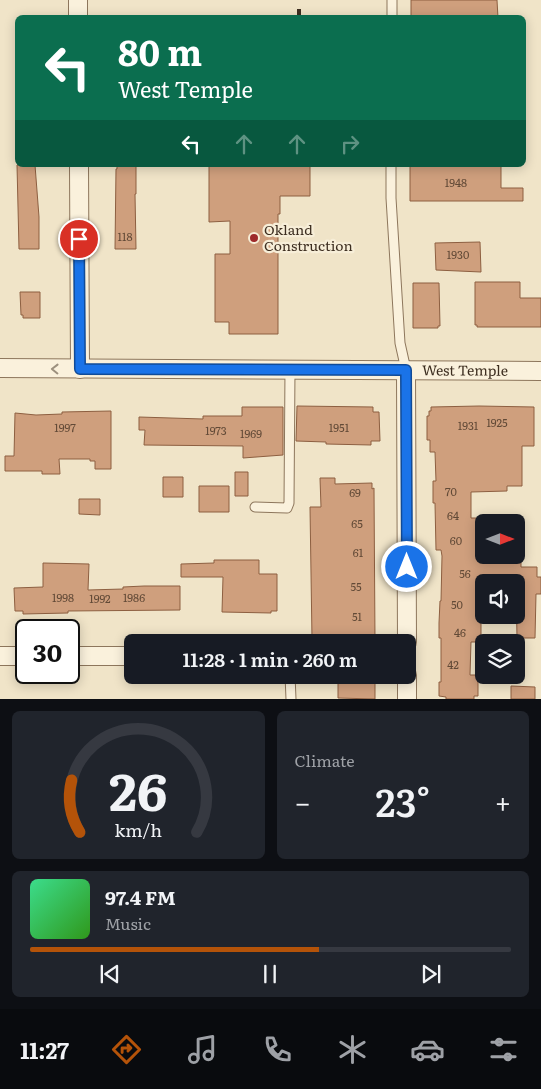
<!DOCTYPE html>
<html lang="en">
<head>
<meta charset="utf-8">
<style>
	body { margin:0; font-family:Literata,serif; background:#20242c; color:#f1f3f6; height:100vh; display:flex; flex-direction:column; font-size:19px; white-space:nowrap }
	* { box-sizing:border-box; margin:0 }
	p { font-size:16px; color:#9ea1a6 }
	.icon { flex:none; width:28px; height:28px; fill:none; stroke:currentColor; stroke-width:2; stroke-linecap:round; stroke-linejoin:round }
	.map { position:relative; height:699px; overflow:hidden }
	.side { display:flex; flex-direction:column; gap:12px; padding:12px; background:#0d0f14; flex:1 }
	.side>* { flex:none }
	.guide { position:absolute; left:15px; top:15px; width:511px; height:152px; border-radius:8px; box-shadow:0 2px 12px #0003; background:#0b6e4f; color:#fff; overflow:hidden }
	.needle { width:32px; rotate:90deg }
	.fabs { position:absolute; left:475px; top:514px; display:grid; gap:10px }
	.fabs a { display:grid; place-items:center; width:50px; height:50px; border-radius:8px; background:#171b24; box-shadow:0 2px 12px #0003; font-size:25px }
	.speed { position:absolute; left:15px; top:619px; display:flex; gap:10px; font-size:25px; font-weight:700; text-align:center }
	.speed>* { display:grid; place-content:center; width:65px; height:65px; border-radius:50%; background:#171b24; box-shadow:0 2px 12px #0003; line-height:1 }
	.speed .limit { border:2px solid #111; border-radius:8px; background:#fff; color:#111 }
	.pin { position:absolute; display:grid; place-items:center; width:42px; height:42px; color:#fff; margin:-21px; border:2px solid #fff; border-radius:50%; box-shadow:0 1px 5px #0007 }
	.me { position:absolute; width:55px; margin:-28px; rotate:0deg; stroke-linejoin:round; filter:drop-shadow(0 0 4px #0008) }
	.turn { display:flex; align-items:center; gap:18px; height:105px; padding:0 20px; font-size:22px }
	.turn .icon { width:65px; height:65px; stroke-width:2.5 }
	.turn b { display:block; font-size:35px; line-height:42px }
	.lanes { display:flex; align-items:center; height:48px; padding:0 20px; background:#0003; justify-content:center; gap:25px; direction:ltr }
	.lanes .off { opacity:.35 }
	.big { font-size:38px; font-weight:600; line-height:1.1 }
	.side .card { flex:1; display:flex; flex-direction:column; justify-content:center; gap:8px; min-width:0; padding:0 18px; border-radius:8px; background:#20242c }
	.side .dial { align-items:center; gap:0 }
	.dial svg { height:130px; overflow:visible; fill:none; stroke:#363941; stroke-width:7; stroke-linecap:round; text-anchor:middle }
	.dial text { fill:#f1f3f6; stroke:none }
	.song { display:flex; align-items:center; gap:15px }
	.cover { width:60px; height:60px; border-radius:8px; background:linear-gradient(135deg,hsl(150 70% 55%),hsl(110 70% 35%)) }
	.played { height:5px; border-radius:2px; background:linear-gradient(90deg,#b45309 60%,#363941 60%) }
	.keys { display:flex; justify-content:space-around; direction:ltr }
	.heat { display:flex; justify-content:space-between; align-items:center; font-size:28px; direction:ltr }
	.side .tiles { flex:1; display:grid; gap:12px; grid-template-columns:1fr 1fr }
	.card:last-child { grid-column:span 2 }
	.trip { position:absolute; left:124px; top:634px; width:292px; height:50px; border-radius:8px; background:#171b24; box-shadow:0 2px 12px #0003; font-weight:600; line-height:50px; text-align:center }
	.tab-bar { display:flex; height:80px; justify-content:space-around; align-items:center; background:#090b0e; color:#9ea1a6 }
	.tab-bar .icon { width:35px; height:35px }
	.tab-bar .active { color:#b45309 }
	.tab-bar b { font-size:22px; color:#f1f3f6 }
	.map>svg:first-child { display:block }
	.building { fill:#cf9f7d; stroke:#8d5f41 }
	.lines { fill:none; stroke-linecap:round; stroke-linejoin:round }
	.lane-casing { stroke:#8d765c; stroke-width:11 }
	.street-casing { stroke:#8d765c; stroke-width:20 }
	.lane { stroke:#faf1dc; stroke-width:9 }
	.street { stroke:#faf1dc; stroke-width:18 }
	.rail { stroke:#3d2e20; stroke-width:4; stroke-dasharray:9 9; stroke-linecap:butt }
	.oneway { stroke:#9c907e }
	.route-casing { stroke:#114b97; stroke-width:12 }
	.route { stroke:#1a73e8; stroke-width:9 }
	.poi-dot { fill:#9e2a2b; stroke:#f7eed8; stroke-width:2 }
	.labels { text-anchor:middle; stroke-width:4.5; stroke-linejoin:round; paint-order:stroke }
	.number-label { font-size:11px; fill:#624a37 }
	.poi-label { font-size:14px; fill:#3d2e20; stroke:#f7eed8; text-anchor:start }
	.street-label { font-size:14px; fill:#3d2e20; stroke:#f7eed8 }
</style>
</head>
<body>
<div class="map">
<svg width="541" height="699" viewBox="0 0 541 699">
	<rect width="100%" height="100%" fill="#f0e4c8"/>
	<path class="building" d="M 411,0 L 497,0 L 498,18 L 411,18 Z
		M 17,165 L 35,165 L 39,217 L 39,249 L 19,249 Z
		M 117,165 L 136,165 L 136,194 L 135,194 L 136,249 L 115,249 L 116,169 L 117,169 Z
		M 209,165 L 310,165 L 310,196 L 280,196 L 280,214 L 278,214 L 278,334 L 229,334 L 229,322 L 215,322 L 215,254 L 230,254 L 230,221 L 209,222 Z
		M 410,165 L 501,165 L 501,188 L 523,188 L 523,201 L 410,201 Z
		M 480,242 L 481,272 L 436,270 L 435,243 Z
		M 475,282 L 520,282 L 520,298 L 541,298 L 541,327 L 477,327 L 477,325 L 475,325 Z
		M 413,283 L 439,283 L 440,326 L 438,326 L 438,328 L 413,328 Z
		M 20,292 L 40,292 L 40,318 L 23,318 L 23,315 L 21,315 Z
		M 297,406 L 373,407 L 373,412 L 379,412 L 380,441 L 371,441 L 371,445 L 326,444 L 326,442 L 296,441 Z
		M 479,406 L 534,407 L 534,446 L 522,446 L 522,486 L 507,486 L 507,491 L 471,492 L 471,518 L 477,518 L 477,555 L 521,555 L 521,567 L 537,567 L 537,577 L 541,577 L 541,594 L 536,594 L 535,638 L 517,638 L 516,582 L 484,582 L 484,607 L 481,607 L 481,642 L 471,642 L 470,675 L 478,675 L 478,696 L 474,696 L 474,699 L 446,699 L 446,697 L 439,696 L 439,682 L 441,682 L 441,638 L 439,638 L 439,623 L 440,601 L 441,601 L 442,556 L 441,550 L 436,550 L 435,503 L 433,503 L 433,481 L 436,481 L 435,452 L 430,452 L 430,440 L 427,440 L 427,416 L 429,416 L 429,411 L 431,411 L 431,407 Z
		M 242,407 L 283,407 L 283,455 L 243,458 L 243,446 L 144,445 L 145,430 L 139,430 L 139,417 L 203,419 L 203,416 L 242,416 Z
		M 111,411 L 111,469 L 95,469 L 95,461 L 90,461 L 90,459 L 59,459 L 60,474 L 42,474 L 42,471 L 5,471 L 5,456 L 14,456 L 15,413 L 36,415 L 62,414 L 62,412 Z
		M 235,472 L 248,472 L 248,496 L 235,496 Z
		M 163,477 L 183,477 L 183,497 L 163,497 Z
		M 320,478 L 335,478 L 335,484 L 372,483 L 372,489 L 374,488 L 375,642 L 342,642 L 342,639 L 312,639 L 310,507 L 321,507 Z
		M 199,486 L 229,486 L 229,512 L 199,512 Z
		M 79,499 L 100,499 L 100,515 L 79,514 Z
		M 214,560 L 259,560 L 259,574 L 277,574 L 277,611 L 271,611 L 271,613 L 222,612 L 223,577 L 181,577 L 181,564 L 214,563 Z
		M 43,563 L 89,564 L 88,590 L 123,589 L 123,587 L 144,586 L 180,586 L 180,610 L 68,611 L 68,613 L 23,614 L 23,611 L 15,611 L 14,588 L 43,587 Z
		M 338,675 L 375,675 L 375,699 L 338,698 Z
		M 511,686 L 535,687 L 535,699 L 511,699 Z"/>
	<g class="lines">
		<g class="lane-casing">
			<path id="lane" d="M 392,18 L 392,0
				M 391,165 L 391,198 L 400,343 L 406,370
				M 255,507 L 287,508 L 289,503 L 290,370
				M 290,675 L 291,699"/>
		</g>
		<g class="street-casing">
			<g id="street">
				<path d="M 78,0 L 78,18"/>
				<path d="M 79,165 L 80,369"/>
				<path id="s1" d="M 0,368 L 541,371"/>
				<path d="M 406,370 L 407,642"/>
				<path d="M 0,656 L 26,656"/>
				<path d="M 69,656 L 132,656"/>
				<path d="M 407,675 L 407,699"/>
			</g>
		</g>
		<use href="#lane" class="lane"/>
		<use href="#street" class="street"/>
		<path class="rail" d="M 299,18 L 299,0"/>
	</g>
	<defs><path id="oneway-chevron" d="M-2-3.5L2.5 0L-2 3.5" fill="none" stroke-width="1.6" stroke-linecap="round" stroke-linejoin="round" transform="scale(1.25)"/></defs>
	<use class="oneway" href="#oneway-chevron" transform="translate(55 369) rotate(-179)"/>
	<g class="lines">
		<g class="route-casing">
			<path id="route" d="M 79,239 L 80,369 L 406,370 L 407,567"/>
		</g>
		<use href="#route" class="route"/>
	</g>
	<circle class="poi-dot" cx="254" cy="238" r="5"/>
	<g class="labels">
		<g class="number-label">
			<text x="456" y="187">1948</text>
			<text x="125" y="241">118</text>
			<text x="458" y="259">1930</text>
			<text x="497" y="427">1925</text>
			<text x="468" y="430">1931</text>
			<text x="65" y="432">1997</text>
			<text x="339" y="432">1951</text>
			<text x="216" y="435">1973</text>
			<text x="251" y="438">1969</text>
			<text x="451" y="496">70</text>
			<text x="355" y="497">69</text>
			<text x="453" y="520">64</text>
			<text x="357" y="528">65</text>
			<text x="456" y="545">60</text>
			<text x="358" y="557">61</text>
			<text x="465" y="578">56</text>
			<text x="356" y="591">55</text>
			<text x="63" y="602">1998</text>
			<text x="134" y="602">1986</text>
			<text x="100" y="603">1992</text>
			<text x="457" y="609">50</text>
			<text x="357" y="621">51</text>
			<text x="460" y="637">46</text>
			<text x="453" y="669">42</text>
		</g>
		<g class="poi-label">
			<text x="264" y="235">Okland<tspan x="264" dy="16">Construction</tspan></text>
		</g>
		<g class="street-label">
			<text dy="5" stroke="none"><textPath href="#s1" startOffset="465">West Temple</textPath></text>
		</g>
	</g>
</svg>
<div class="fabs">
<a><svg class="needle" viewBox="-14 -14 28 28"><path d="M0-13l5 13h-10z" fill="#e53935"/><path d="M0 13l5-13h-10z" fill="#9ea1a6"/></svg></a>
<a><svg class="icon" aria-label="sound" viewBox="0 0 24 24"><path d="M4 9h4l5-4v14l-5-4H4zM17 9q2 3 0 6"/></svg></a>
<a><svg class="icon" aria-label="layers" viewBox="0 0 24 24"><path d="M12 4l9 5-9 5-9-5zM3 14l9 5 9-5"/></svg></a>
</div>
<div class="speed"><div class="limit">30</div></div>
<div class="pin" style="left:79px;top:239px;background:#d93025"><svg class="icon" aria-label="arrive" viewBox="0 0 24 24"><path d="M6 21V4h12l-3 4 3 4H6"/></svg></div>
<svg class="me" style="left:407px;top:567px" viewBox="-20 -20 40 40"><circle r="17" fill="#1a73e8" stroke="#fff" stroke-width="3"/><path d="M0-11L8 9 0 5-8 9z" fill="#fff"/></svg>
<div class="trip">11:28 · 1 min · 260 m</div>
<div class="guide">
<div class="turn"><svg class="icon" aria-label="left" viewBox="0 0 24 24"><path d="M17 20v-9H6M10 6l-5 5 5 5"/></svg><div><b>80 m</b>West Temple</div></div>
<div class="lanes"><svg class="icon" aria-label="left" viewBox="0 0 24 24"><path d="M17 20v-9H6M10 6l-5 5 5 5"/></svg><svg class="icon off" aria-label="ahead" viewBox="0 0 24 24"><path d="M12 20V5M6 11l6-6 6 6"/></svg><svg class="icon off" aria-label="ahead" viewBox="0 0 24 24"><path d="M12 20V5M6 11l6-6 6 6"/></svg><svg class="icon off" aria-label="right" viewBox="0 0 24 24"><path d="M7 20v-9h11M14 6l5 5-5 5"/></svg></div>
</div>
</div>
<section class="side">
<div class="tiles">
<div class="card dial"><svg viewBox="0 0 100 80">
<path d="M14 69A42 42 0 1 1 86 69"/>
<path d="M14 69A42 42 0 0 1 9 37" stroke="#b45309"/>
<text x="50" y="56" font-size="32" font-weight="700">26</text>
<text x="50" y="72" font-size="11">km/h</text>
</svg></div>
<div class="card"><p>Climate</p>
<div class="heat"><a>−</a><b class="big">23°</b><a>+</a></div>
</div>
<div class="card">
<div class="song"><i class="cover"></i><div><b>97.4 FM</b><p>Music</p></div></div>
<div class="played"></div>
<div class="keys"><svg class="icon" aria-label="previous" viewBox="0 0 24 24"><path d="M18 5L8 12l10 7zM5 5v14"/></svg><svg class="icon" aria-label="pause" viewBox="0 0 24 24"><path d="M8 5v14M16 5v14"/></svg><svg class="icon" aria-label="next" viewBox="0 0 24 24"><path d="M6 5l10 7-10 7zM19 5v14"/></svg></div>
</div>
</div>
</section>
<nav class="tab-bar">
<b>11:27</b>
<svg class="icon active" aria-label="directions" viewBox="0 0 24 24"><path d="M12 3l9 9-9 9-9-9zM9 14v-3h6M13 9l2 2-2 2"/></svg>
<svg class="icon" aria-label="music" viewBox="0 0 24 24"><path d="M9 18V5l10-2v13"/><circle cx="6" cy="18" r="3"/><circle cx="16" cy="16" r="3"/></svg>
<svg class="icon" aria-label="phone" viewBox="0 0 24 24"><path d="M5 4h4l2 5-3 2q2 4 5 5l2-3 5 2v4C11 20 4 13 5 4z"/></svg>
<svg class="icon" aria-label="climate" viewBox="0 0 24 24"><path d="M12 3v18M4 7l16 10M4 17L20 7"/></svg>
<svg class="icon" aria-label="car" viewBox="0 0 24 24"><path d="M5 17H2v-5l4-1 3-4h7l3 4 3 1v5h-3M9 17h6M6 11h13"/><circle cx="7" cy="17" r="2"/><circle cx="17" cy="17" r="2"/></svg>
<svg class="icon" aria-label="filters" viewBox="0 0 24 24"><path d="M4 7h16M4 17h16"/><circle cx="9" cy="7" r="2"/><circle cx="15" cy="17" r="2"/></svg>
</nav>
</body>
</html>
